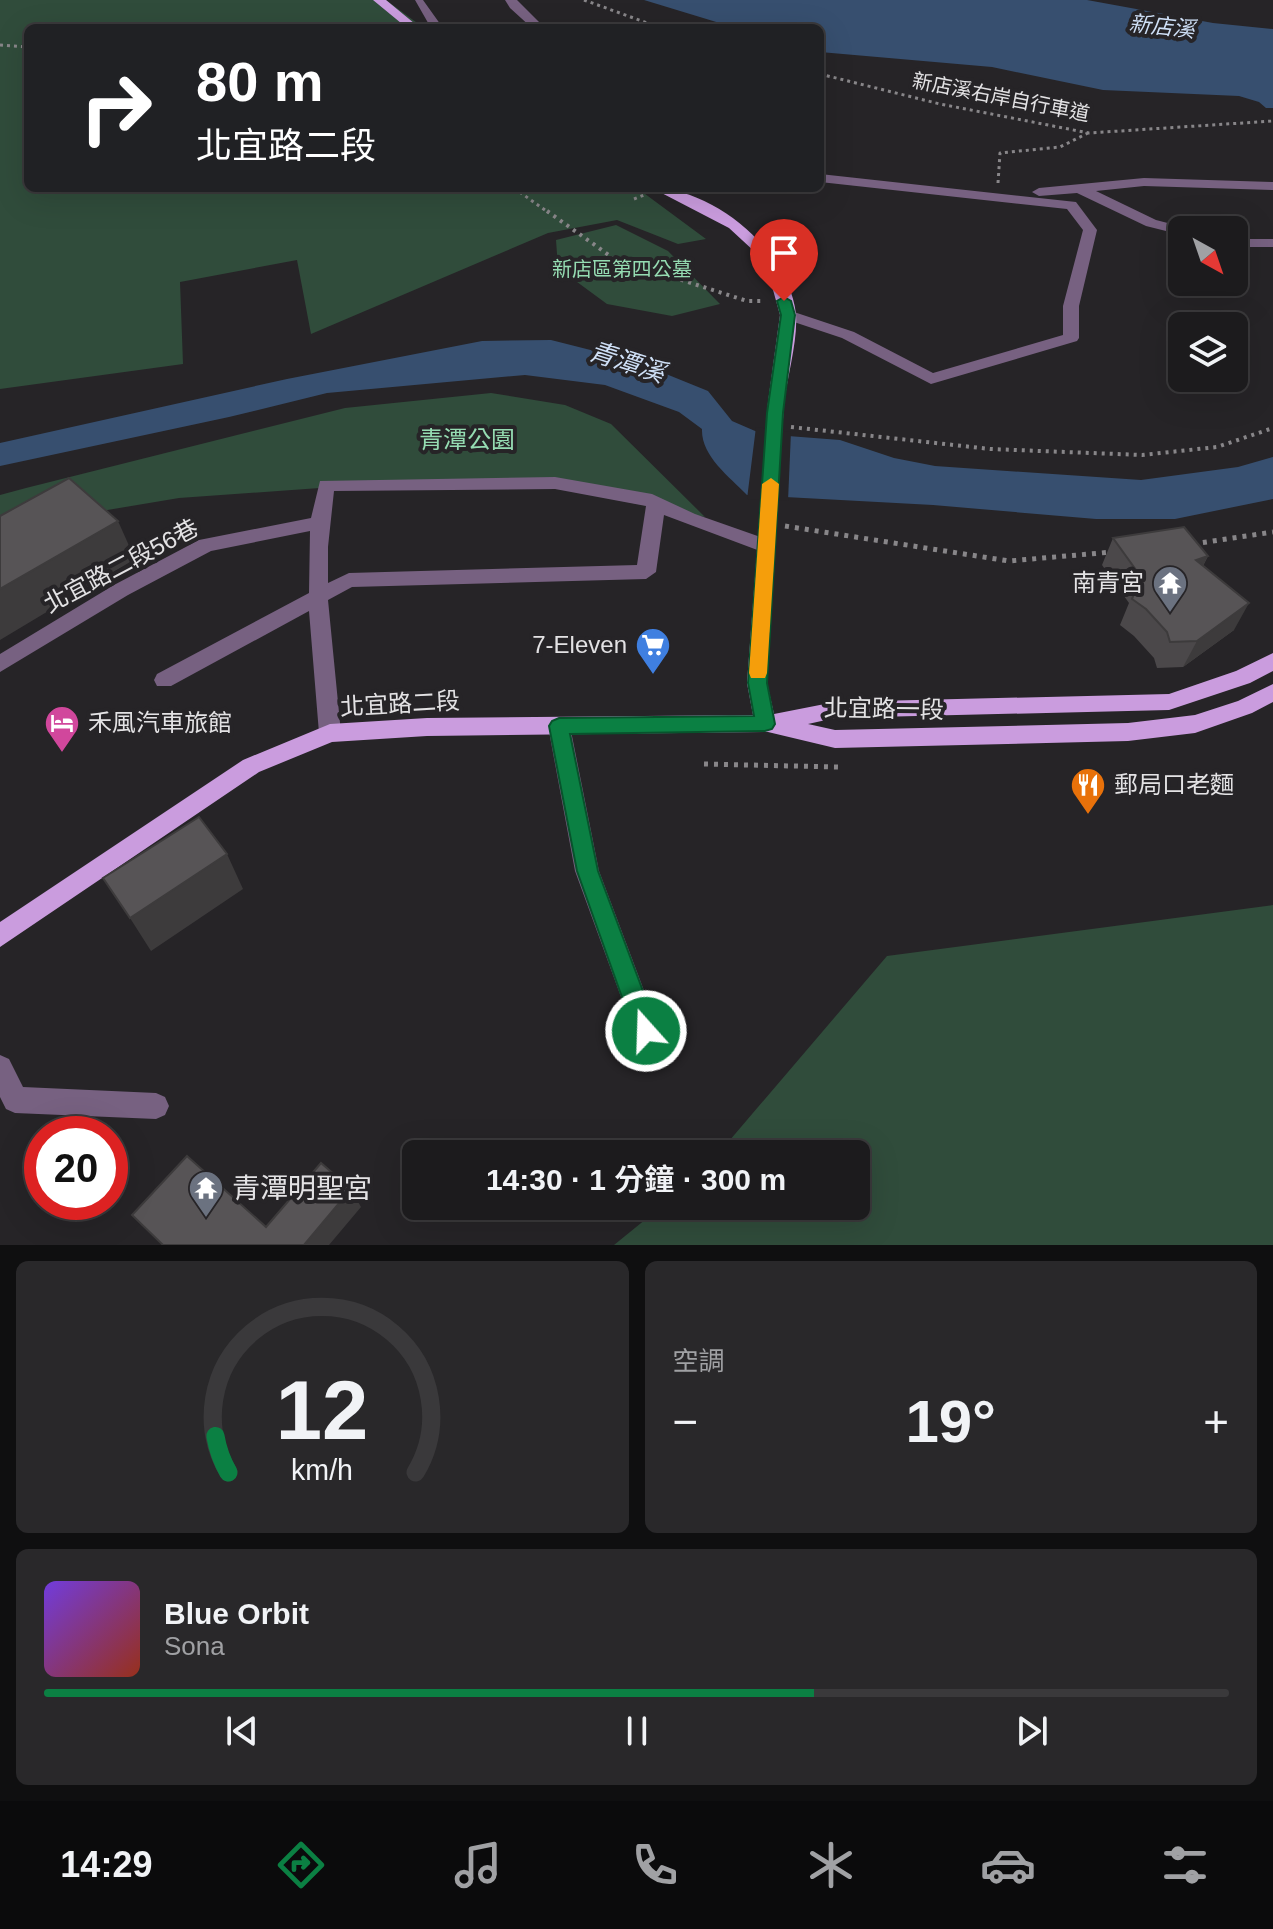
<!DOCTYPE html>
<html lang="zh-TW">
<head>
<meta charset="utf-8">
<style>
	body { margin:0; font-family:Helvetica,"Noto Sans TC",sans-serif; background:#29282a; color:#f1f3f6; height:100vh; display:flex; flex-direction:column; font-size:30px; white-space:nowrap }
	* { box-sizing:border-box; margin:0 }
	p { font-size:26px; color:#a0a1a4 }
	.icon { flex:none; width:44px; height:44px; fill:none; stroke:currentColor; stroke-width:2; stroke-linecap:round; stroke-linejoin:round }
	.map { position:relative; height:1245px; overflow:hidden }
	.drawer { display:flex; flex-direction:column; gap:16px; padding:16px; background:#0f0f10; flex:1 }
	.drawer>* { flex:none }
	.banner { position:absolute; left:24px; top:24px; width:800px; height:168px; border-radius:12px; box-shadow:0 8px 32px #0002,0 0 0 2px #3a393b; background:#202124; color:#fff; overflow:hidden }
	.needle { width:52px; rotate:140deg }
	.tools { position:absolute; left:1168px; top:216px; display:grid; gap:16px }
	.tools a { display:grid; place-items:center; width:80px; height:80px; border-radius:12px; background:#1c1b1d; box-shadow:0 8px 32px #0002,0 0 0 2px #3a393b; font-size:40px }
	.speed { position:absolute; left:24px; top:1116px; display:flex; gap:16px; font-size:40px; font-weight:700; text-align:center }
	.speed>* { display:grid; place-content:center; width:104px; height:104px; border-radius:50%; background:#1c1b1d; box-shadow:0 8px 32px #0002,0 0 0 2px #3a393b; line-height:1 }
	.speed .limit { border:12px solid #d22; background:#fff; color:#111 }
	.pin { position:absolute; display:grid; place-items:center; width:68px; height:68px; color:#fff; margin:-82px -34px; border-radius:50% 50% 50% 0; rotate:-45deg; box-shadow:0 0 8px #0007 }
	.pin .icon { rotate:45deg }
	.me { position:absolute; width:88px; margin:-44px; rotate:340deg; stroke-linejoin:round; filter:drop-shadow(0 0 6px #0008) }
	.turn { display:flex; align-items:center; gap:28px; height:168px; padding:0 40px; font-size:36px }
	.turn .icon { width:104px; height:104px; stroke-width:2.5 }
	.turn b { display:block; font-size:56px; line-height:68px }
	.big { font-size:60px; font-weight:600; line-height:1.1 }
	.drawer .card { flex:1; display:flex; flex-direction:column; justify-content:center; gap:12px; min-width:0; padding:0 28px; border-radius:12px; background:#29282a }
	.drawer .dial { align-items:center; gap:0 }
	.dial svg { height:208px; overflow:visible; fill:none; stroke:#3a393b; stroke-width:7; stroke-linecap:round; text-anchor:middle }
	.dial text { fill:#f1f3f6; stroke:none }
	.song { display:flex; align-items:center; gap:24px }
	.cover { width:96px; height:96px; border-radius:12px; background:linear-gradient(135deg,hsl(260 70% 55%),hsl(10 70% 35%)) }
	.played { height:8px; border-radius:4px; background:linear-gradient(90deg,#0b8043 65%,#3a393b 65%) }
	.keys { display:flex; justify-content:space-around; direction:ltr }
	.heat { display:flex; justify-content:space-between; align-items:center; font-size:44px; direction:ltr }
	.drawer .tiles { flex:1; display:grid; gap:16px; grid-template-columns:1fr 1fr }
	.card:last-child { grid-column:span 2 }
	.trip { position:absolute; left:402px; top:1140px; width:468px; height:80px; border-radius:12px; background:#1c1b1d; box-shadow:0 8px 32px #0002,0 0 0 2px #3a393b; font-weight:600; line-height:80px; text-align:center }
	.tabs { display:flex; height:128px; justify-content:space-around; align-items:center; background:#0b0b0c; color:#a0a1a4 }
	.tabs .icon { width:56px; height:56px }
	.tabs .selected { color:#0b8043 }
	.tabs b { font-size:36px; color:#f1f3f6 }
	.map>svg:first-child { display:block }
	.green { fill:#304c3b }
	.water { fill:#374f6f }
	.pier { fill:#262427 }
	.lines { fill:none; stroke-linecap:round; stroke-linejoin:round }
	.path-far2 { stroke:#888689; stroke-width:3; stroke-dasharray:3 4; stroke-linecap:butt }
	.path-far1 { stroke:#888689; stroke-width:4; stroke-dasharray:3 5; stroke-linecap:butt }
	.path { stroke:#888689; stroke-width:5; stroke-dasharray:4 6; stroke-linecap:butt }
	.minor { fill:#776181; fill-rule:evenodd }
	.major { fill:#ca9cde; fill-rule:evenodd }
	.wall { fill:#4b484a }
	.shaded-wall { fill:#3d3b3c }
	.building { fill:#575456; stroke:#3d3b3c; stroke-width:2 }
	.route { fill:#0b8043; stroke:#07532c; stroke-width:2 }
	.slow { fill:#f59e0b }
	.labels { text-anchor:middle; stroke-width:8; stroke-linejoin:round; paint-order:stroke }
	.far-street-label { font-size:20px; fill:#e3e2e4; stroke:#262427 }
	.far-park-label { font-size:20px; fill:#95dcb2; stroke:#262427 }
	.far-water-label { font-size:22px; font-style:italic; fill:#cedff6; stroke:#262427 }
	.park-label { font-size:24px; fill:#95dcb2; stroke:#262427 }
	.street-label { font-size:24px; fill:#e3e2e4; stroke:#262427 }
	.poi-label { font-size:24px; fill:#e3e2e4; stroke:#262427; text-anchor:end }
	.water-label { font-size:26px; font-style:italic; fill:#cedff6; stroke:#262427 }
	.near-poi-label { font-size:28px; fill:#e3e2e4; stroke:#262427; text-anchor:start }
</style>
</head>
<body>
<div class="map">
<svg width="1273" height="1245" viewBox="0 0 1273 1245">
	<rect width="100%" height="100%" fill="#262427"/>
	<path class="green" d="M 0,0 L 386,0 L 424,28 L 28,28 L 28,188 L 637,188 L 706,239 L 678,244 L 617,220 L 548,233 L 311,334 L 297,260 L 180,282 L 183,364 L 0,389 Z
		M 616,225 L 668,251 L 720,304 L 672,316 L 607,304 L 558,268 L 556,240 Z
		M 491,393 L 565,405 L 611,424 L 705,517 L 529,483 L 375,484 L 179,498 L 0,528 L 0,495 L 26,488 L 345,408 Z
		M 1273,905 L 1273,1245 L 614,1245 L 662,1206 L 856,1206 L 856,1154 L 718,1154 L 887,956 Z"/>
	<path class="water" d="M 644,0 L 1087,0 L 1213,23 L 1273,29 L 1273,108 L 1266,108 L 1259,102 L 1239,96 L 1103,90 L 992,67 L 820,52 L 820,28 L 736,28 Z
		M 551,340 L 634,361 L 708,391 L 732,421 L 762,434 L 840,440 L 894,458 L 935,466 L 1141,480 L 1238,467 L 1273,457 L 1273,499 L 1175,519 L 1096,519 L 933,505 L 747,495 C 729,476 701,456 702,429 L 679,412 L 605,385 L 525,375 L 327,393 L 229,417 L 0,466 L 0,443 L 287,379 L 482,341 Z"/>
	<path class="pier" d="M 756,427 L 791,432 L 788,501 L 747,499 Z"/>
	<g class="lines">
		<path class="path-far2" d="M 584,0 L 661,28
			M 0,45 L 28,47
			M 820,74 L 940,104 L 1089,133 L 1273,121
			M 998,183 L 1000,153 L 1060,147 L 1088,133
			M 514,188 L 549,213
			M 634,199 L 644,195"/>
		<path class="path-far1" d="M 547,211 L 613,258 L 747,301 L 764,301
			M 791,427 L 990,449 L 1142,455 L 1217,447 L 1273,428"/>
		<path class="path" d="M 785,526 L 1009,561 L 1112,552
			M 1193,544 L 1273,532
			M 704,764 L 838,767"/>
		<path class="minor" d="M 415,0 L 423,0 L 443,28 L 431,28 Z
			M 505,0 L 517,0 L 545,28 L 532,28 L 510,8 Z
			M 820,174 L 1076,202 L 1097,230 L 1079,306 L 1079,338 L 1077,341 L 931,384 L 842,338 L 782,318 L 782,312 L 788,310 L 854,332 L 933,373 L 1063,335 L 1063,306 L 1083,230 L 1067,209 L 820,182 Z
			M 1144,178 L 1273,182 L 1273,190 L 1144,186 L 1096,191 L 1156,220 L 1187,228 L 1189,230 L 1182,230 L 1182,235 L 1146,226 L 1077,193 L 1039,196 L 1032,192 L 1039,188 Z
			M 1234,239 L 1273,239 L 1273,247 L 1234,247 Z
			M 555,477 L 652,494 L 695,514 L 772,541 L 774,546 L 765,553 L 664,515 L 656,572 L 646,579 L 352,587 L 328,600 L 341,733 L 338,739 L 330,742 L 322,739 L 319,733 L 309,611 L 171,686 L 157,686 L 154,680 L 157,674 L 309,593 L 310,531 L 211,551 L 128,595 L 0,672 L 0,654 L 114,585 L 199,540 L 311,518 L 320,481 ZM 555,489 L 646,506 L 637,565 L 349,573 L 328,583 L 328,547 L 334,491 Z
			M 559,717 L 567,720 L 570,726 L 599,871 L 669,1057 L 665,1066 L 656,1070 L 647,1066 L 643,1057 L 575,871 L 548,726 L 551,720 Z
			M 0,1055 L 9,1059 L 23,1087 L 156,1093 L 165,1097 L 169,1106 L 165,1115 L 156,1119 L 15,1113 L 6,1109 L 0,1097 Z"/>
		<path class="major" d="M 373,0 L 386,0 L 420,28 L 407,28 Z
			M 652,188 C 714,188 789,251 796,314 C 798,341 787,377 784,405 C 777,497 773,590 767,683 L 774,714 L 835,702 L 1169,694 L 1236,671 L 1273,653 L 1273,671 L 1250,683 L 1169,710 L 835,718 L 808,724 L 835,730 L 1128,723 L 1195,715 L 1238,701 L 1273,684 L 1273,702 L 1252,713 L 1195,733 L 1128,741 L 835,748 L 768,732 L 427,736 L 332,742 L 259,772 L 0,947 L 0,922 L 243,760 L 330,724 L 427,718 L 753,715 L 747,683 L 768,402 L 780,315 L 770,279 L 755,252 L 729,228 Z"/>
	</g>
	<path class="wall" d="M 1113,538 L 1208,556 L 1203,566 L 1234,630 L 1183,667 L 1157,668 L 1154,658 L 1134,636 L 1120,625 L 1129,603 L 1102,565 Z"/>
	<path class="shaded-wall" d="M 118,521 L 135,559 L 0,640 L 0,589 Z
		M 1208,556 L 1194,583 L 1196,560 Z
		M 1249,603 L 1234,630 L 1183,667 L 1197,641 Z
		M 227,854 L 243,889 L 151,951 L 130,918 Z
		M 351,1189 L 361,1207 L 329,1245 L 304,1245 Z"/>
	<path class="building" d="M 69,478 L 118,521 L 0,589 L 0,516 Z
		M 1184,527 L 1208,556 L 1196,560 L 1249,603 L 1197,641 L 1170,642 L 1167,632 L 1146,609 L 1132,599 L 1141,577 L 1113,538 Z
		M 199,817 L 227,854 L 130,918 L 103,878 Z
		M 187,1156 L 266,1227 L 321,1163 L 351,1189 L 304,1245 L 163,1245 L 132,1215 Z"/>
	<path class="route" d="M 784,297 L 791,301 L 795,315 L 783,413 L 767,683 L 775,724 L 772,729 L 765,731 L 570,734 L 598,871 L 658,1031 L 654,1039 L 646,1042 L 638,1039 L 634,1031 L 577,871 L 549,726 L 552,721 L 559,718 L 754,716 L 748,683 L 767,413 L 781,315 L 777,301 Z"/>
	<path class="slow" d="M 771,478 L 779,484 L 767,673 L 765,678 L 751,678 L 749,673 L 762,484 Z"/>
	<defs>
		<g id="temple-pin" transform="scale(1.8)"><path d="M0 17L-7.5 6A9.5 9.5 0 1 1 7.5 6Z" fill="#6b7280" stroke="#262427"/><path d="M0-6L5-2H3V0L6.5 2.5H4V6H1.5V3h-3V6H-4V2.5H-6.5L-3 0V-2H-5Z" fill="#fff"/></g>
		<g id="supermarket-pin" transform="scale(1.8)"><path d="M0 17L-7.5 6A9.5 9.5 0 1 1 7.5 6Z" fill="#3f7fe0" stroke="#262427"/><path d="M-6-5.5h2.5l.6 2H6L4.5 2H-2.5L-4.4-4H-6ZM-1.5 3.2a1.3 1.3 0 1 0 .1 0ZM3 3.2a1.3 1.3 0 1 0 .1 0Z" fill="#fff"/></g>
		<g id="hotel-pin" transform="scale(1.8)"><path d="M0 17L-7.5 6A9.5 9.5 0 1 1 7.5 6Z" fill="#d1479c" stroke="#262427"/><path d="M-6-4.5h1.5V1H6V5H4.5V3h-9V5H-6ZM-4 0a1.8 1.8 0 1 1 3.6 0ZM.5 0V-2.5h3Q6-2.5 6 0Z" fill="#fff"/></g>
		<g id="restaurant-pin" transform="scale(1.8)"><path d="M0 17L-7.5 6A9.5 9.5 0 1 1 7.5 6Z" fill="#e8710a" stroke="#262427"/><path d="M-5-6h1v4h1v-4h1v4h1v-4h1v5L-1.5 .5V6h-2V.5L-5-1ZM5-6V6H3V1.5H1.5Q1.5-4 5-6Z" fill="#fff"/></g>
	</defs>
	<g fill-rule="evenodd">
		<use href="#temple-pin" x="1170" y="583"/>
		<use href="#supermarket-pin" x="653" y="645"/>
		<use href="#hotel-pin" x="62" y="723"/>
		<use href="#restaurant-pin" x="1088" y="785"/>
		<use href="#temple-pin" x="206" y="1188"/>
	</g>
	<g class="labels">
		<g class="far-street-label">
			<text transform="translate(1001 97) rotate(11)" y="7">新店溪右岸自行車道</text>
		</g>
		<g class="far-park-label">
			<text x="622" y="276">新店區第四公墓</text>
		</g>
		<g class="far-water-label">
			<text transform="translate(1162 26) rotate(6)" y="8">新店溪</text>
		</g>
		<g class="park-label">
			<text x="467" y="448">青潭公園</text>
		</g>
		<g class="street-label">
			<text transform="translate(121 566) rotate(-28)" y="8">北宜路二段56巷</text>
			<text transform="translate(400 704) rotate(-3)" y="8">北宜路二段</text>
			<text transform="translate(884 709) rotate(1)" y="8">北宜路一段</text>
		</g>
		<g class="poi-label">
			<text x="1144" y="591">南青宮</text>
			<text x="627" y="653">7-Eleven</text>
			<text x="88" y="731" text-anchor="start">禾風汽車旅館</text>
			<text x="1114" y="793" text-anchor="start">郵局口老麵</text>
		</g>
		<g class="water-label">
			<text transform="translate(627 362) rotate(18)" y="9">青潭溪</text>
		</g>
		<g class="near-poi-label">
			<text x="232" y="1198">青潭明聖宮</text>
		</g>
	</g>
</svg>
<div class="tools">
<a><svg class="needle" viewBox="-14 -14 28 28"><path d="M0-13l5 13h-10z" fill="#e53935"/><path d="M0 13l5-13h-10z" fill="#a0a1a4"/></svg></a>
<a><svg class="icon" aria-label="layers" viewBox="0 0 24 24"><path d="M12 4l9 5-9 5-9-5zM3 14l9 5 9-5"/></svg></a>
</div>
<div class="speed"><div class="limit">20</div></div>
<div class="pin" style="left:784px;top:301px;background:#d93025"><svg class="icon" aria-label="arrive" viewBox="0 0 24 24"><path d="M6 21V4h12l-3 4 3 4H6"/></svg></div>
<svg class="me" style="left:646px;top:1031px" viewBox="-20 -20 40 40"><circle r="17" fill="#0b8043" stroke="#fff" stroke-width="3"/><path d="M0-11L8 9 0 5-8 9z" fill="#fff"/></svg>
<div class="trip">14:30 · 1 分鐘 · 300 m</div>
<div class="banner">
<div class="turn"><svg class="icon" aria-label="right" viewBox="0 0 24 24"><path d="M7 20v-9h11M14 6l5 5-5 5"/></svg><div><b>80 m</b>北宜路二段</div></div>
</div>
</div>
<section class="drawer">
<div class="tiles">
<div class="card dial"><svg viewBox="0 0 100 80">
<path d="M14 69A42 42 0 1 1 86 69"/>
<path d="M14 69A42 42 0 0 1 9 55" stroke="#0b8043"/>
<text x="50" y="56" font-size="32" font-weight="700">12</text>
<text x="50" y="72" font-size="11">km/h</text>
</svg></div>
<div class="card"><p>空調</p>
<div class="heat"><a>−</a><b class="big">19°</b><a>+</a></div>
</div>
<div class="card">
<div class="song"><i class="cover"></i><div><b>Blue Orbit</b><p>Sona</p></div></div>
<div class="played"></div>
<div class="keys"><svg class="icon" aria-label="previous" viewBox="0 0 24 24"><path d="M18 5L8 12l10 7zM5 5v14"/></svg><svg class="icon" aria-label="pause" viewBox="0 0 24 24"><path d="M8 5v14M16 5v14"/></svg><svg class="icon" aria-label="next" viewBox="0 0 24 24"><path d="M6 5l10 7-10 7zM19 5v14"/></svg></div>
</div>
</div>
</section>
<nav class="tabs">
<b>14:29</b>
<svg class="icon selected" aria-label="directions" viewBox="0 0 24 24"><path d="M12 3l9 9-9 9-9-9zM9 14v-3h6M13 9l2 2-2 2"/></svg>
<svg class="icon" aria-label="music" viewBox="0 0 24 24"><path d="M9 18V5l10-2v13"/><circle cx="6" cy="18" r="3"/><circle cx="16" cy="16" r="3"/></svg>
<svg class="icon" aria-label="phone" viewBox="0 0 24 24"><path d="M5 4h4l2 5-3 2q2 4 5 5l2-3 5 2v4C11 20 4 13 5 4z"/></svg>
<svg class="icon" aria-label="climate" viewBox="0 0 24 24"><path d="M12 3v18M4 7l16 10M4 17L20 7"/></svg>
<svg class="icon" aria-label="car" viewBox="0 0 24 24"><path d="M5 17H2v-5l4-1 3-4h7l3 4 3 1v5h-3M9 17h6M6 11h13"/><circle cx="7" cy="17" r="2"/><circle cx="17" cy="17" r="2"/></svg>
<svg class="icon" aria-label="filters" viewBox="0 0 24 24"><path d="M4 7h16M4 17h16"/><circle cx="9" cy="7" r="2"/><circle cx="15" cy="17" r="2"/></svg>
</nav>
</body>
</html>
